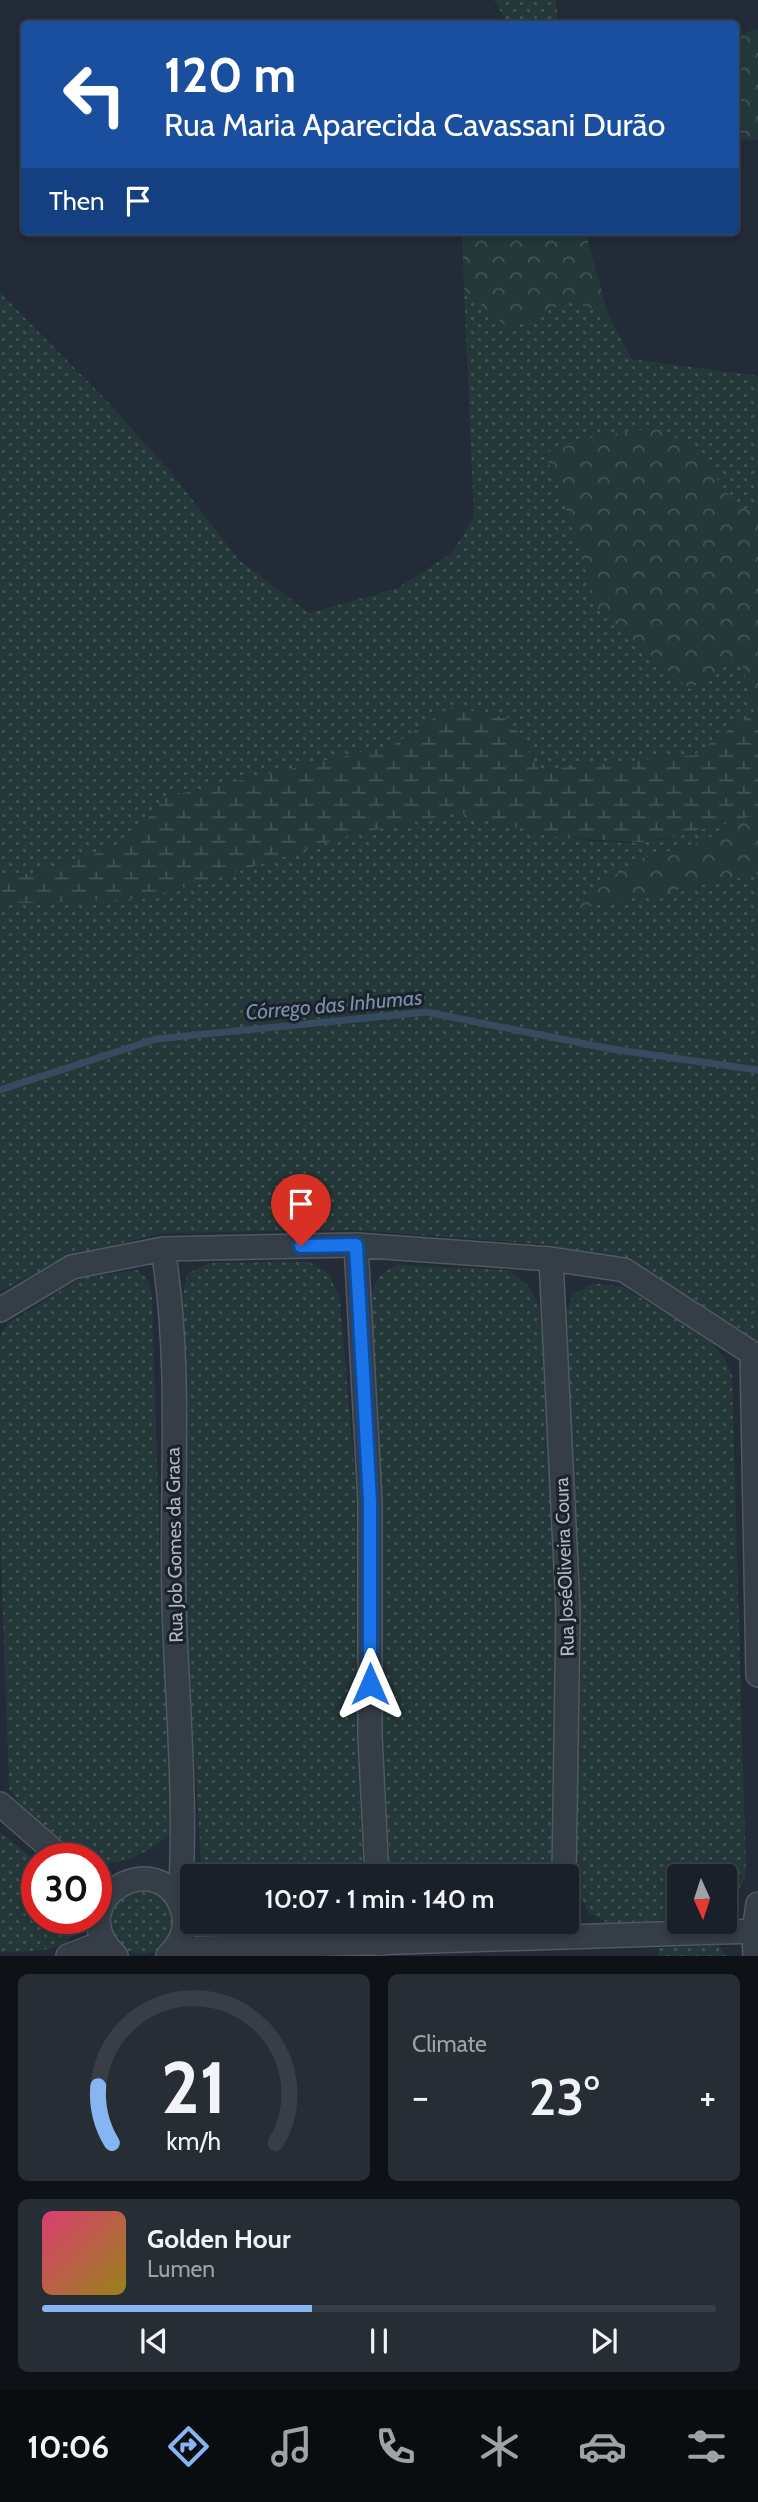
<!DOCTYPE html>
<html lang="en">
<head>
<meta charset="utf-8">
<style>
	body { margin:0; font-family:Cabin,sans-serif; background:#272d35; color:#f1f3f6; height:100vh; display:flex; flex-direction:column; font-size:26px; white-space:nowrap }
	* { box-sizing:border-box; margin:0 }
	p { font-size:23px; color:#9fa3a8 }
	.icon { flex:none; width:38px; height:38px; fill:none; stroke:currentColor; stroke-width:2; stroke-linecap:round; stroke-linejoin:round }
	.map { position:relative; height:1956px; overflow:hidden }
	.details { display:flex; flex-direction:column; gap:18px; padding:18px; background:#0e1217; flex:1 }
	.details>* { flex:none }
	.top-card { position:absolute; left:21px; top:21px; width:718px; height:214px; border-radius:7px; box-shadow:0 4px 10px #0003,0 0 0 2px #383e46; background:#1a4fa0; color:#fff; overflow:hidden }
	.needle { width:46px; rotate:177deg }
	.tools { position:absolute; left:667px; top:1864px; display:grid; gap:14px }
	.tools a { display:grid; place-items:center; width:70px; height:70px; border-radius:7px; background:#1a2029; box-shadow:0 4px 10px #0003,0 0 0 2px #383e46; font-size:35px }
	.speed { position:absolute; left:21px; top:1843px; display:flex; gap:14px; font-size:35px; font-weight:700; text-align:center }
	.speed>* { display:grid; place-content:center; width:91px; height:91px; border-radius:50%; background:#1a2029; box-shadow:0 4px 10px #0003,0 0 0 2px #383e46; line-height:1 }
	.speed .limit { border:10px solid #d22; background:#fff; color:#111 }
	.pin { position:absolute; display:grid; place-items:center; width:60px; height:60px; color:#fff; margin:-72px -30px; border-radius:50% 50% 50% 0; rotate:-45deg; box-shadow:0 0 7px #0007 }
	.pin .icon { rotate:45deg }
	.me { position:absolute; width:77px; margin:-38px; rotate:0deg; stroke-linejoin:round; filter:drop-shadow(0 0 5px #0008) }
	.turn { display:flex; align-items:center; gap:24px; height:147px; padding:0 28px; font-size:32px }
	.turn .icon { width:91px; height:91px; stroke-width:2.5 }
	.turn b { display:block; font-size:49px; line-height:60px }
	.then { display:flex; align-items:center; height:66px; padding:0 28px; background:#0003; gap:14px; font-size:26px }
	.big { font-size:52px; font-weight:600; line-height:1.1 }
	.details .widget { flex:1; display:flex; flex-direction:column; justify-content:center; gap:10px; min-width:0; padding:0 24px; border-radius:10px; background:#272d35 }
	.details .dial { align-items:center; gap:0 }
	.dial svg { height:182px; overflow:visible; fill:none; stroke:#383e46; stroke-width:7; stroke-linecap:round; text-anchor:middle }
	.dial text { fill:#f1f3f6; stroke:none }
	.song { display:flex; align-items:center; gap:21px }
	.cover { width:84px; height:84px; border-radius:10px; background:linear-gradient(135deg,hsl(340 70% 55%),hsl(50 70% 35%)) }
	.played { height:7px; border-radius:4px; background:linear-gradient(90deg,#87b5f1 40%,#383e46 40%) }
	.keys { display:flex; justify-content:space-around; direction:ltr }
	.heat { display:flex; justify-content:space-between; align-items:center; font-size:38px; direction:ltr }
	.details .tiles { flex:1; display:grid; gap:18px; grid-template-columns:1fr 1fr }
	.widget:last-child { grid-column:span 2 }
	.trip { position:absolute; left:180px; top:1864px; width:399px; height:70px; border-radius:7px; background:#1a2029; box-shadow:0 4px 10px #0003,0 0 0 2px #383e46; font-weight:600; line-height:70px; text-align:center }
	.dock { display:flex; height:112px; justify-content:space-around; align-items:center; background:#0a0d10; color:#9fa3a8 }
	.dock .icon { width:49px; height:49px }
	.dock .on { color:#87b5f1 }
	.dock b { font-size:32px; color:#f1f3f6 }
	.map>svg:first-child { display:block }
	.grass { fill:url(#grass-dots) }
	.forest { fill:url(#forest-crowns) }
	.wetland { fill:url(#wetland-marsh) }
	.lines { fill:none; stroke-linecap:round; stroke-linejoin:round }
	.stream { stroke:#384a5f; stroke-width:7 }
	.minor-casing { stroke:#505862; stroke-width:26 }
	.minor { stroke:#353d47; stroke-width:23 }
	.route-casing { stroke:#114b97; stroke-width:18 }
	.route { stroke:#1a73e8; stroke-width:12 }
	.labels { text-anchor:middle; stroke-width:6; stroke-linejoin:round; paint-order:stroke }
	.street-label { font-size:19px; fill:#b0b8c4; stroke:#1b222c }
	.water-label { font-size:21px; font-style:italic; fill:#7990aa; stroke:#1b222c }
</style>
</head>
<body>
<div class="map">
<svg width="758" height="1956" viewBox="0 0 758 1956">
	<defs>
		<pattern id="grass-dots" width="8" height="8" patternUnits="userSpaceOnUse" patternTransform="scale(1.75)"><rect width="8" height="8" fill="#253839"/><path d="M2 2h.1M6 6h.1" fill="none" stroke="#425354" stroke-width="1.8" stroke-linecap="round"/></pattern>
		<pattern id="forest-crowns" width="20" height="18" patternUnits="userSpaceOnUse" patternTransform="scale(1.75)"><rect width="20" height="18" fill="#253839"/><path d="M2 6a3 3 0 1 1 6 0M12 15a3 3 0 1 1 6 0" fill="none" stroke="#425354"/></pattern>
		<pattern id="wetland-marsh" width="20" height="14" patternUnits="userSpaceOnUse" patternTransform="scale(1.75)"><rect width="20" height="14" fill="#253839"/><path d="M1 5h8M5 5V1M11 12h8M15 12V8" fill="none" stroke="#425354"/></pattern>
	</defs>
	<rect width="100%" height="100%" fill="#222b37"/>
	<path class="grass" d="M 494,0 L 556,0 L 558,24 L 508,24 Z
		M 464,290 L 509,329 L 573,299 L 609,317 L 632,359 L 758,376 L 758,516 L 734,502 L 700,455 L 545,454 L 561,493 L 740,657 L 755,714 L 694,755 L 539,770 L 509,718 L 451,707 L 393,745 L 163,798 L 130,842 L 35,874 L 0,873 L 0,293 L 103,397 L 170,471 L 238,559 L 309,613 L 398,588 L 453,552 L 474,516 Z
		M 457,813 C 517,827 578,846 641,842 C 676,840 711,826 744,816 L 703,842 L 643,858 L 568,910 L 758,874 L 758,1345 L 627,1263 L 552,1245 L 352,1230 L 161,1233 L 66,1258 L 0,1291 L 0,904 L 141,899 L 218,878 L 351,835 Z
		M 309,1262 L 329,1274 L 340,1300 L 357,1502 L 357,1734 L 363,1876 L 202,1876 L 185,1604 L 182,1299 L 187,1274 L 209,1263 Z
		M 396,1265 L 509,1270 L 528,1285 L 540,1309 L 556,1604 L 552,1876 L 391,1876 L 381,1733 L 382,1503 L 369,1300 L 379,1276 Z
		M 138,1270 L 148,1280 L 152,1295 L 161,1601 L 173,1811 L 170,1834 C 148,1852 129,1863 100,1864 L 96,1858 L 84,1858 L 22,1807 L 9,1789 L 0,1529 L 0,1337 L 7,1324 L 81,1278 Z
		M 593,1283 L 623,1287 L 708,1339 L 724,1357 L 732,1376 L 746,1875 L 737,1897 L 725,1910 L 724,1876 L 679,1876 L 679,1919 L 608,1923 L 589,1913 L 577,1890 L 580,1612 L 563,1318 L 573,1295 Z
		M 0,1832 L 37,1862 L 37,1918 L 81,1918 C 73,1956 31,1951 0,1952 Z
		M108 1921a33 33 0 1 1 66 0a33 33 0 1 1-66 0Z
		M 211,1922 L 353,1922 L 340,1933 L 233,1940 L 216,1930 Z
		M 407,1922 L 530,1922 L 419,1931 Z
		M 719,1946 L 727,1956 L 658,1956 L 658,1948 Z"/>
	<path class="forest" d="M 758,29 L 758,140 L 735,140 L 735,36 Z
		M 462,231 L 585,231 L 609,317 L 573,299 L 509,329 L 464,290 Z
		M 660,427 L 700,455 L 734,502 L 758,516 L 758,709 L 755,714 L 740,657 L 690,689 L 598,610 L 561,493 L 545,453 L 583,439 Z
		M 758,814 L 758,874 L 567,911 L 600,884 L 643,858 L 703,842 L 744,816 Z"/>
	<path class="wetland" d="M 451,707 L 509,718 L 539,770 L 694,755 L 758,709 L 758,814 L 677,836 L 641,842 L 560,838 L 457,813 L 351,835 L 218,878 L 141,899 L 0,904 L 0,873 L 35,874 L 130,842 L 163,798 L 393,745 Z"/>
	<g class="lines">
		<path class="stream" d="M 0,1090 L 156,1039 L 426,1012 L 611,1049 L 758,1070"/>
		<g class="minor-casing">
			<path id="minor" d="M 356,1245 L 370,1502 L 370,1736 L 377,1876
				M 163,1249 C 182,1365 171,1486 174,1604 C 177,1703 187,1802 180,1901
				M 551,1259 L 568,1609 L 564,1876
				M 0,1310 L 72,1267 L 163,1249 L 356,1245 L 551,1259 L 624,1270 L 758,1357
				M 752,1353 L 758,1675
				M 0,1804 L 62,1858
				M 379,1922 L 380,1944
				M 175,1949 L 754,1931
				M 68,1956 L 104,1942
				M 116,1956 C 57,1900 162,1840 183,1912 C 188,1929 180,1944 168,1956
				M 755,1956 L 754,1931 L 758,1904"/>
		</g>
		<use href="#minor" class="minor"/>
	</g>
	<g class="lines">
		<g class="route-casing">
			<path id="route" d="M 301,1246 L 356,1245 L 370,1502 L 370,1684"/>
		</g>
		<use href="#route" class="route"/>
	</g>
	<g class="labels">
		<g class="street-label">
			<text transform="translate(174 1545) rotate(-91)" y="7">Rua Job Gomes da Graca</text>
			<text transform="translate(564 1567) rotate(-92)" y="7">Rua JoséOliveira Coura</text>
		</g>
		<g class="water-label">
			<text transform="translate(334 1005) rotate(-5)" y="7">Córrego das Inhumas</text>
		</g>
	</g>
</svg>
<div class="tools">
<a><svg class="needle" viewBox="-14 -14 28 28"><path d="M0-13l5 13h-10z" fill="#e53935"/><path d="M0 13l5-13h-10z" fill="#9fa3a8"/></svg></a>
</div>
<div class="speed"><div class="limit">30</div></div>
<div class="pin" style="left:301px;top:1246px;background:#d93025"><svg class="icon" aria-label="arrive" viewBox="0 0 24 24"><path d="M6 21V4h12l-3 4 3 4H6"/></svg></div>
<svg class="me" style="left:370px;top:1684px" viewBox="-20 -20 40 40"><path d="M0-17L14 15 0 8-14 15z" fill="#1a73e8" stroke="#fff" stroke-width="4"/></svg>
<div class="trip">10:07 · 1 min · 140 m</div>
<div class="top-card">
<div class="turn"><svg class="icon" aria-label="left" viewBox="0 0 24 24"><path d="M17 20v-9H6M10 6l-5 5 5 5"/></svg><div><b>120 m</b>Rua Maria Aparecida Cavassani Durão</div></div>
<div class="then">Then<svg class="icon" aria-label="arrive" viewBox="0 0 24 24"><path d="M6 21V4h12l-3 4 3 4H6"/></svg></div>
</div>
</div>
<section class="details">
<div class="tiles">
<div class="widget dial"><svg viewBox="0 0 100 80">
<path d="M14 69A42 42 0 1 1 86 69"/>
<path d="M14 69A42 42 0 0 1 8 44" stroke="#87b5f1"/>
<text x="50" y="56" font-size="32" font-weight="700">21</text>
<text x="50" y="72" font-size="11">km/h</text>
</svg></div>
<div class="widget"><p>Climate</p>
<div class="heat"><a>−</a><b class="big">23°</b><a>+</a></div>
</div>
<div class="widget">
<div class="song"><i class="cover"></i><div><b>Golden Hour</b><p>Lumen</p></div></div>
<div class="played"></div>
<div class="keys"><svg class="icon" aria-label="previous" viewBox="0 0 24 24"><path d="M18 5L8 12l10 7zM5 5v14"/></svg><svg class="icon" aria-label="pause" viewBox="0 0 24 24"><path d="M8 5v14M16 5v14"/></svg><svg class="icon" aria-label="next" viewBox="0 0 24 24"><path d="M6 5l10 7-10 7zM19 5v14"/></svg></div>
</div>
</div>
</section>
<nav class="dock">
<b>10:06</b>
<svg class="icon on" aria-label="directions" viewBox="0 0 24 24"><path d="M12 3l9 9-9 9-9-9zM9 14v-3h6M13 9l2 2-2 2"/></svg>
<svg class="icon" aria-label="music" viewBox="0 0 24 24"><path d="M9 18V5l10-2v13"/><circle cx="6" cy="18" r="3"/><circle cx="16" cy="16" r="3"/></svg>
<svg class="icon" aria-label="phone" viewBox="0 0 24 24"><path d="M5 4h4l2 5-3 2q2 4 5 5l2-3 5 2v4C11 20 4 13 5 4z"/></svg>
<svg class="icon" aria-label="climate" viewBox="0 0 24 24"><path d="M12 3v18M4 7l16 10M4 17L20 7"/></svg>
<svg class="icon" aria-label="car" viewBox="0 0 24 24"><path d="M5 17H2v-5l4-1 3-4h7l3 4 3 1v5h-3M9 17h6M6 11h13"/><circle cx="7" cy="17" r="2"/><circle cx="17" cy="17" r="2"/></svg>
<svg class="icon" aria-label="filters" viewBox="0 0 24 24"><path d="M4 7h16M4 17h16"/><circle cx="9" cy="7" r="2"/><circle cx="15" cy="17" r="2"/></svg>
</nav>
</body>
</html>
